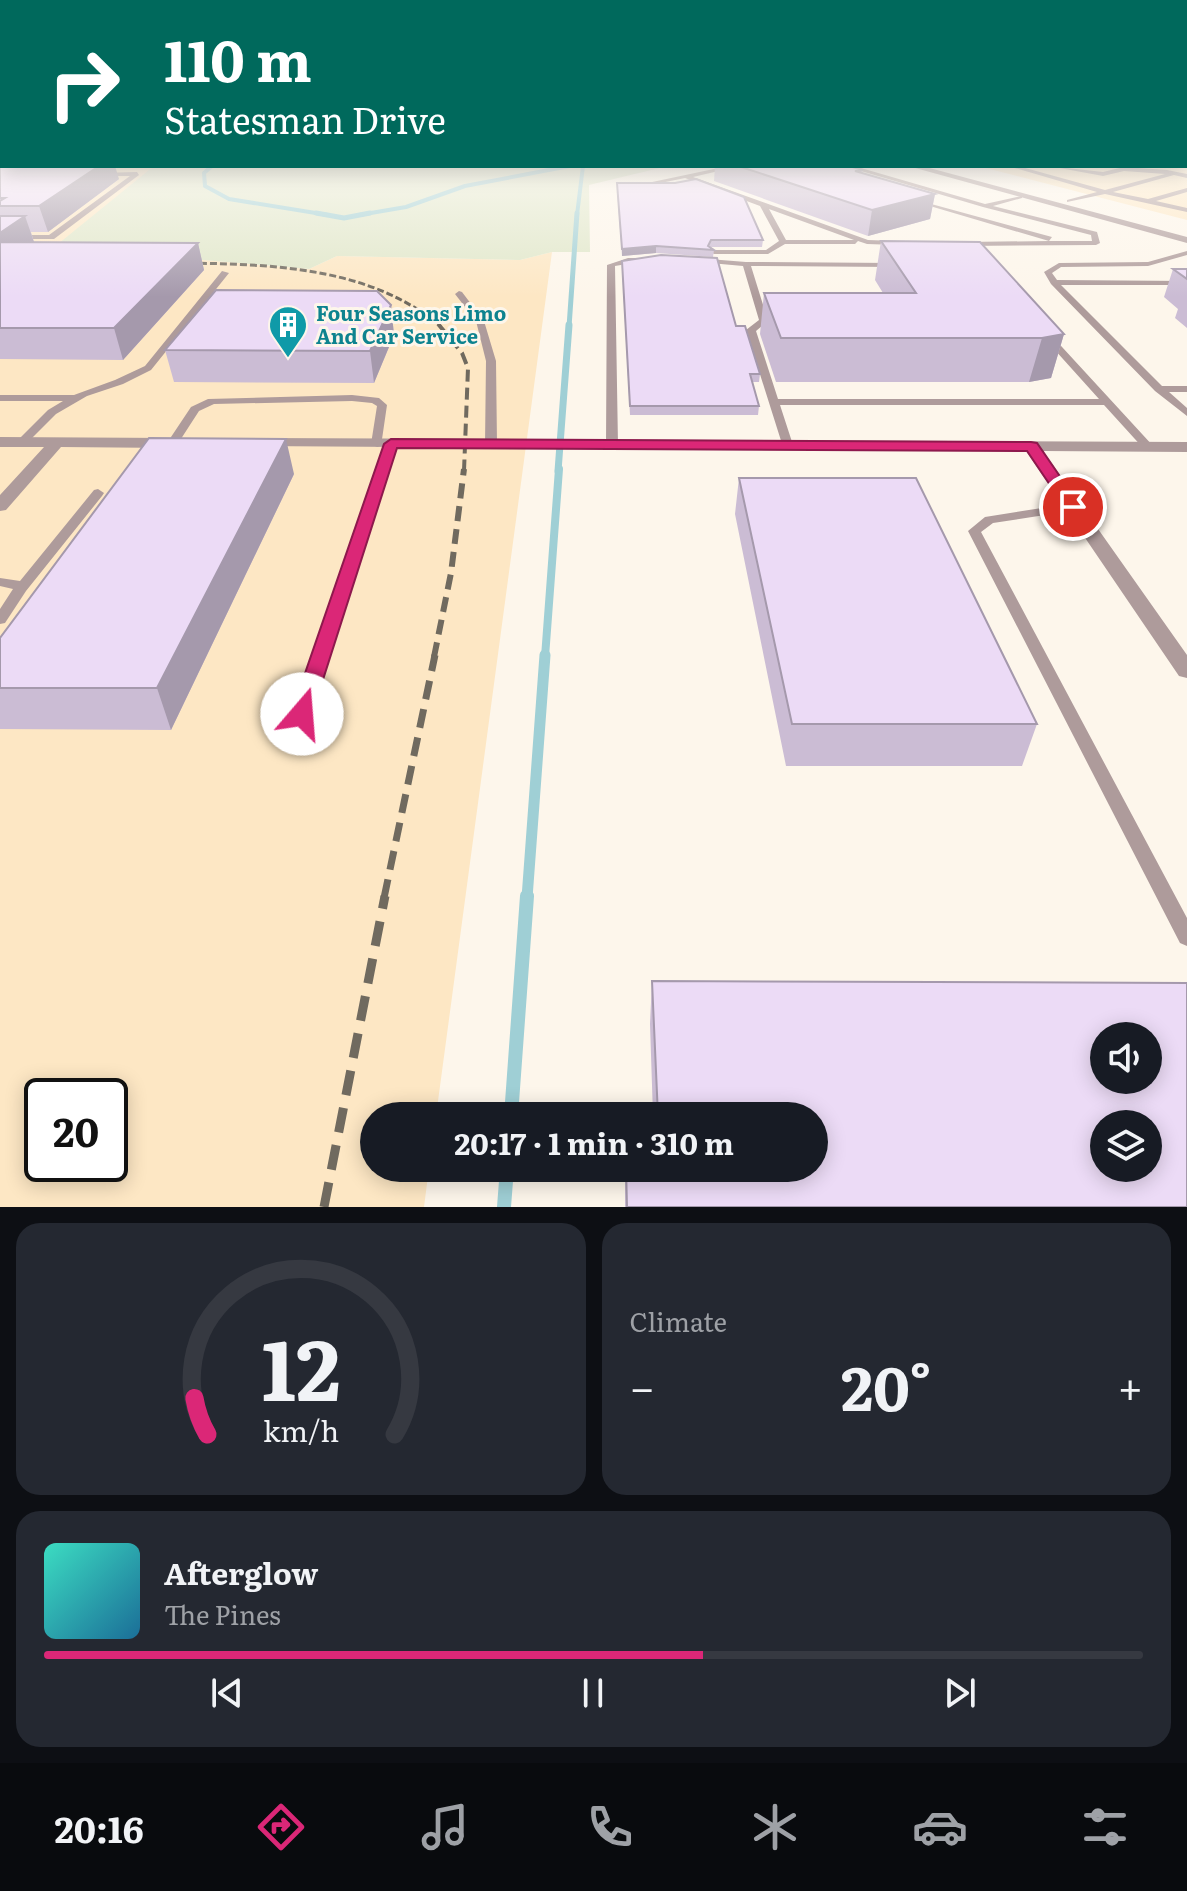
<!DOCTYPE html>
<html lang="en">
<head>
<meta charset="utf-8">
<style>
	body { margin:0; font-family:Literata,serif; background:#242831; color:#f1f3f6; height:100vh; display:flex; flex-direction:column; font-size:30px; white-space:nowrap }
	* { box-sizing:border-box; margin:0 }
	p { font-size:26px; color:#9ea1a6 }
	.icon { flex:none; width:44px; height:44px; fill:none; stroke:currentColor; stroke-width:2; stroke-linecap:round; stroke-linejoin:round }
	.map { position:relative; height:1207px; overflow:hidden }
	.panel { display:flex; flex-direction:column; gap:16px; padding:16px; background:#0d0f14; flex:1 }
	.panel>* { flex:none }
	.banner { position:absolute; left:0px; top:0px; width:1188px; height:168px; box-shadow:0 4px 20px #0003; background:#00695c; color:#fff; overflow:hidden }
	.tools { position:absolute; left:1090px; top:1022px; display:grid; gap:16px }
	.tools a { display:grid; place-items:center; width:72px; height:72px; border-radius:50%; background:#171b24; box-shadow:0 4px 20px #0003; font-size:40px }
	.speed { position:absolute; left:24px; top:1078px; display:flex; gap:16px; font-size:40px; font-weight:700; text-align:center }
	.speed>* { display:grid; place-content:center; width:104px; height:104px; border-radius:50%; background:#171b24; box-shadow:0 4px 20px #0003; line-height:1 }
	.speed .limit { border:4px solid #111; border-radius:12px; background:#fff; color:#111 }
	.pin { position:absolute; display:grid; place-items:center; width:68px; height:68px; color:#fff; margin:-34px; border:4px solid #fff; border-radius:50%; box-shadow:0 2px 8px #0007 }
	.me { position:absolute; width:88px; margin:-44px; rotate:18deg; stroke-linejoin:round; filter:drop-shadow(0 0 6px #0008) }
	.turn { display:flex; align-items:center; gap:28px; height:168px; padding:0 32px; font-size:36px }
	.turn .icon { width:104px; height:104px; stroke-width:2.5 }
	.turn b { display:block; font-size:56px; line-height:68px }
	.big { font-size:60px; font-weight:700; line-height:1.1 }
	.panel .card { flex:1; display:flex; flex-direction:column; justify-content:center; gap:12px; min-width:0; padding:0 28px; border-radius:24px; background:#242831 }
	.panel .dial { align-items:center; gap:0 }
	.dial svg { height:208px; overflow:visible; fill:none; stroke:#363941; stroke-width:7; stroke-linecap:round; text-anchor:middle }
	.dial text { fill:#f1f3f6; stroke:none }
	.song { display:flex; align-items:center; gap:24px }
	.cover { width:96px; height:96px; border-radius:12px; background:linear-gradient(135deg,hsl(170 70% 55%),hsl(200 70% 35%)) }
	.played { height:8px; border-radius:4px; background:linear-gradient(90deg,#db2777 60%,#363941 60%) }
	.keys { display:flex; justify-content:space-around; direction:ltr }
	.heat { display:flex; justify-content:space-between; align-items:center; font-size:44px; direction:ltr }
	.panel .tiles { flex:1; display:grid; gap:16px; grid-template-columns:1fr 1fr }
	.card:last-child { grid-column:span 2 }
	.trip { position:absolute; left:360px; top:1102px; width:468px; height:80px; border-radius:40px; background:#171b24; box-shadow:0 4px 20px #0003; font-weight:700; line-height:80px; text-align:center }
	.tab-bar { display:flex; height:128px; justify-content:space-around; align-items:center; background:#090b0e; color:#9ea1a6 }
	.tab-bar .icon { width:56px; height:56px }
	.tab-bar .on { color:#db2777 }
	.tab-bar b { font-size:36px; color:#f1f3f6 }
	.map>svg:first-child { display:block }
	.built { fill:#fde7c4; fill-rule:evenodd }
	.green { fill:#e0e7ca }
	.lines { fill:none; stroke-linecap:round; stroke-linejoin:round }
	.stream-far5 { stroke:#9fcfd5; stroke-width:4 }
	.stream-far4 { stroke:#9fcfd5; stroke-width:5 }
	.stream-far3 { stroke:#9fcfd5; stroke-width:7 }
	.stream-far2 { stroke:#9fcfd5; stroke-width:8 }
	.stream-far1 { stroke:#9fcfd5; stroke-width:11 }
	.stream { stroke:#9fcfd5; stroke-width:14 }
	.service { fill:#ae9b9b; fill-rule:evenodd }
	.minor { fill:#ae9b9b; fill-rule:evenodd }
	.tertiary { fill:#ae9b9b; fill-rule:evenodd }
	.rail-far4 { stroke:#706a5f; stroke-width:3; stroke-dasharray:7 3; stroke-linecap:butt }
	.rail-far3 { stroke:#706a5f; stroke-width:4; stroke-dasharray:12 6; stroke-linecap:butt }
	.rail-far2 { stroke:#706a5f; stroke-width:6; stroke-dasharray:15 8; stroke-linecap:butt }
	.rail-far1 { stroke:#706a5f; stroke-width:7; stroke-dasharray:19 10; stroke-linecap:butt }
	.rail { stroke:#706a5f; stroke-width:9; stroke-dasharray:25 13; stroke-linecap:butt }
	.wall { fill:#cbbcd4 }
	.shaded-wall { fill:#a599ac }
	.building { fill:#ecdbf6; stroke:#a599ac; stroke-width:2; fill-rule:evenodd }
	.route { fill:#db2777; stroke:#8e194d; stroke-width:2 }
	.labels { text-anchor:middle; stroke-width:6; stroke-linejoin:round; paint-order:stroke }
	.far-culture-label { font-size:20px; font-weight:bold; fill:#0d838f; stroke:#fdf6eb; text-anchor:start }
</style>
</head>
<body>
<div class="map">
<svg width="1187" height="1207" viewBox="0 0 1187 1207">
	<rect width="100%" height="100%" fill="#fdf6eb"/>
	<path class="built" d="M 0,128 L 2,166 L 155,166 L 203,260 L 309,269 L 337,256 L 520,260 L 552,252 L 436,1116 L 374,1116 L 374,1168 L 429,1168 L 424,1207 L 0,1207 ZM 42,1096 L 110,1096 L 110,1164 L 42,1164 Z
		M 1187,133 L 1187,220 L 978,166 L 1186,166 Z"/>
	<path class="green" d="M 154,166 L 668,166 L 589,185 L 590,252 L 552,252 L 520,260 L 337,256 L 309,269 L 203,260 L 42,257 Z"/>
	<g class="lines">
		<path class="stream-far5" d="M 212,166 L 204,173 L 205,186 L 229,199 L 328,215
			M 359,215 L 406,207 L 465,186 L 570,166
			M 577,215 L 583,166"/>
		<path class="stream-far4" d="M 316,213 L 344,218 L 370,213
			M 569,327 L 577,213"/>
		<path class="stream-far3" d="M 558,471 L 569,325"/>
		<path class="stream-far2" d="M 545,657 L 559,469"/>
		<path class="stream-far1" d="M 527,898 L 545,655"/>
		<path class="stream" d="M 511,1116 L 527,896
			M 504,1207 L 507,1168"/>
		<path class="service" d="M 0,133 L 2,133 L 2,137 L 0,137 Z
			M 1186,145 L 1187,145 L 1187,149 L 1186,149 Z
			M 728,166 L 740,166 L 693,177 L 868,240 L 897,241 L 901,243 L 897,245 L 867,244 L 858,241 L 855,244 L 785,244 L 768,254 L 714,254 L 710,252 L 711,250 L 766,250 L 779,241 L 760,206 L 685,178 L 641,187 L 638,185 ZM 769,209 L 854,240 L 786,240 Z
			M 844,166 L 854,166 L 985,204 L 1022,196 L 1022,198 L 993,206 L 1097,232 L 1100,243 L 1096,245 L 963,246 L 963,242 L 966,242 L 1049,241 L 913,201 L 913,199 L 1052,237 L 1049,241 L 1092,241 L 1091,235 L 983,207 Z
			M 1008,166 L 1018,166 L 1105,190 L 1165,174 L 1124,171 L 1103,176 L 1049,166 L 1103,172 L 1124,167 L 1167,170 L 1187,174 L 1187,178 L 1174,175 L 1113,192 L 1148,199 L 1187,188 L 1187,192 L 1156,201 L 1187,208 L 1187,212 L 1105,194 L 1067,202 L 1067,200 L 1097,192 Z
			M 137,172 L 139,175 L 54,239 L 0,239 L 0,235 L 49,235 L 130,176 L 100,176 L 98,173 Z
			M 1187,251 L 1187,255 L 1148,266 L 1061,267 L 1052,273 L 1057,280 L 1187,281 L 1187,285 L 1061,285 L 1162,386 L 1187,386 L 1187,392 L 1169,392 L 1187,408 L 1187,416 L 1155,391 L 1051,284 L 1044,272 L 1059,263 L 1148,262 Z
			M 628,258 L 646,258 L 650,260 L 615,266 L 618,445 L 612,448 L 606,445 L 607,265 Z
			M 696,258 L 746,262 L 894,263 L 898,265 L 894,267 L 751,266 L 768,321 L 756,331 L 778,399 L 1099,399 L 1045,339 L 1045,335 L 1051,335 L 1154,447 L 1148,450 L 1144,449 L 1104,405 L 780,405 L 793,445 L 787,448 L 783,447 L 746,330 L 759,320 L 743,266 L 699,262 L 696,262 Z
			M 222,271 L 229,273 L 151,370 L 123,384 L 87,396 L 56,414 L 26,444 L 18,444 L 18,440 L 48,410 L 63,401 L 0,401 L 0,395 L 74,395 L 115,380 L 145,366 Z
			M 459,291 L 462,292 L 484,321 L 496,361 L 497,444 L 491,447 L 485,444 L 486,361 L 476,321 L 455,294 Z
			M 352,395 L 379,398 L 387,405 L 381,446 L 377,447 L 371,444 L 377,406 L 372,403 L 352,401 L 214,404 L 199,411 L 177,445 L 173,446 L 167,443 L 191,407 L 208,399 Z
			M 391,441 L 397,444 L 310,714 L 308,718 L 296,718 L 294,714 L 385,444 Z
			M 98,489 L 104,493 L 102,496 L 26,591 L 5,623 L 0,624 L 0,609 L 13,589 L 0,586 L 0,578 L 20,581 L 94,490 Z
			M 1073,503 L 1077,504 L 1079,507 L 1077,510 L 993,523 L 981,532 L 1187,918 L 1187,946 L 1180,943 L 968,531 L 985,517 Z"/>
		<path class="minor" d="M 0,437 L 171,438 L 179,443 L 171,448 L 61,447 L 6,510 L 0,511 L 0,495 L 44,447 L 0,447 Z
			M 263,438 L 1187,442 L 1187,452 L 1043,451 L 1187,655 L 1187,678 L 1179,676 L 1026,451 L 257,446 L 257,440 Z"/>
		<path class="tertiary" d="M 908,166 L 922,166 L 1187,237 L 1187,243 Z"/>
		<path class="rail-far4" d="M 180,263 C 268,264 371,266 441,327"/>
		<path class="rail-far3" d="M 439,325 L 462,353 L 468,368 L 464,471"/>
		<path class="rail-far2" d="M 434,657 L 451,573 L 464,469"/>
		<path class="rail-far1" d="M 384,898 L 435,655"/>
		<path class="rail" d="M 324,1207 L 385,896"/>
	</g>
	<path class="wall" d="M 0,157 L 119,179 L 48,232 L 31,232 L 34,242 L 198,243 L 204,270 L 123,360 L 0,359 Z
		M 715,166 L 858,166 L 858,168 L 863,170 L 862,173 L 935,194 L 930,219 L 868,236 L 714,181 Z
		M 617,190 L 763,240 L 762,247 L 711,247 L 714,250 L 713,257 L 656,253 L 622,256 Z
		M 881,241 L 1064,334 L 1051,378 L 1029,382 L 776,382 L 760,334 L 764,293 L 883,293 L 875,280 Z
		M 622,268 L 736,326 L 760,374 L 759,382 L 752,382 L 759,406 L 758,415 L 630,415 Z
		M 1173,269 L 1187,269 L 1187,328 L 1175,318 L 1178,309 L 1164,297 Z
		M 391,305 L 394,335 L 374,383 L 174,382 L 165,350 Z
		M 294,474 L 171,730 L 0,729 L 0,638 Z
		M 739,478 L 1037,724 L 1022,766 L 786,766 L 735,514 Z
		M 652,981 L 1187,1207 L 625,1207 L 625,1168 L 814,1168 L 814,1116 L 653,1116 L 650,1024 Z"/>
	<path class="shaded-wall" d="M 99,166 L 115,166 L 119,179 L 48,232 L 39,206 Z
		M 935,194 L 930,219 L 868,236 L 872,210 Z
		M 25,216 L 34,242 L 0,267 L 0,233 Z
		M 198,243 L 204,270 L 123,360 L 114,328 Z
		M 656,246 L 656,253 L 622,256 L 622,249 Z
		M 391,305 L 394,335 L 374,383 L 370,351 Z
		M 1064,334 L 1051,378 L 1029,382 L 1042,338 Z
		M 286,439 L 294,474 L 171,730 L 157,688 Z"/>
	<path class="building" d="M 0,157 L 2,157 L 2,166 L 99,166 L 39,206 L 0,206 L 0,201 L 5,198 L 0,198 Z
		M 738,166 L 855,166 L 852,167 L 863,170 L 855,171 L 935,194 L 872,210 Z
		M 696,179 L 744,197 L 763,240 L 711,240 L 708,246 L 714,250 L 656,246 L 622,249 L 617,183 L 675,183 Z
		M 0,216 L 25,216 L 0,233 Z
		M 881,241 L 980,242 L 1064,334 L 1042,338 L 781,338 L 764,293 L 916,293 Z
		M 0,242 L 198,243 L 114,328 L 0,328 Z
		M 661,255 L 717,258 L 736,326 L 745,326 L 760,374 L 750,374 L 759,406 L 630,406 L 622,261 Z
		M 1173,269 L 1187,269 L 1187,279 Z
		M 216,290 L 377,291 L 391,305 L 370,351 L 165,350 Z
		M 149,438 L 286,439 L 157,688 L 0,688 L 0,638 Z
		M 739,478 L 916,478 L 1037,724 L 792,724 Z
		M 652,981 L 1187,983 L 1187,1207 L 627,1207 L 626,1168 L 814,1168 L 814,1116 L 658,1116 ZM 1104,1036 L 1148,1036 L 1148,1080 L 1104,1080 ZM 1104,1124 L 1148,1124 L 1148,1168 L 1104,1168 Z"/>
	<linearGradient id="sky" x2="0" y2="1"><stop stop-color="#8bbfe0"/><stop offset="0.43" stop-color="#fefbf6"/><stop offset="1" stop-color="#fefbf6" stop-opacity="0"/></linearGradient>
	<rect width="1187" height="297" fill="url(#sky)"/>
	<path class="route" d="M 391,439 L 1031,442 L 1037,443 L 1081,507 L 1073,511 L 1067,510 L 1027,451 L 397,448 L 312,714 L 309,719 L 294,719 L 291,714 L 384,444 Z"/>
	<defs>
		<g id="building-pin" transform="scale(2)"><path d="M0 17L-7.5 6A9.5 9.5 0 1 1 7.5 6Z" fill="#0f9aa8" stroke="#fdf6eb"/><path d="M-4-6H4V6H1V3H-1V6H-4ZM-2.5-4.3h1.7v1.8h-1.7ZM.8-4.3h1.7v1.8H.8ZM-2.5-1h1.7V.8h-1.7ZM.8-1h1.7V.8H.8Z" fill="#fff"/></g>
	</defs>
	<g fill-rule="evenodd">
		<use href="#building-pin" x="288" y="325"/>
	</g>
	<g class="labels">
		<g class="far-culture-label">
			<text x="316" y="321">Four Seasons Limo<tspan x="316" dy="23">And Car Service</tspan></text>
		</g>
	</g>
</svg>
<div class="tools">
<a><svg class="icon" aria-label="sound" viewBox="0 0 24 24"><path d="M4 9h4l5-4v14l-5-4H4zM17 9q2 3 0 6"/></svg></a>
<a><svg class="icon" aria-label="layers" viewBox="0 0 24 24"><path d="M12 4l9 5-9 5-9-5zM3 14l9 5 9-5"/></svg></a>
</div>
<div class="speed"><div class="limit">20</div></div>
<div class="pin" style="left:1073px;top:507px;background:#d93025"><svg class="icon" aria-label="arrive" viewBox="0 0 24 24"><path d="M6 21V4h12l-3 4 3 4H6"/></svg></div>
<svg class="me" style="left:302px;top:714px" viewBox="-20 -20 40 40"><circle r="19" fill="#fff"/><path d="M0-13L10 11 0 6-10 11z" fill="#db2777"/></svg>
<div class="trip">20:17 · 1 min · 310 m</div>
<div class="banner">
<div class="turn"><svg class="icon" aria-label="right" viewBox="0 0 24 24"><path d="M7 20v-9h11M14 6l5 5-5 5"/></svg><div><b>110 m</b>Statesman Drive</div></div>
</div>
</div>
<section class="panel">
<div class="tiles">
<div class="card dial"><svg viewBox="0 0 100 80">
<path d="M14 69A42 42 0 1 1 86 69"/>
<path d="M14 69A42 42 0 0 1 9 55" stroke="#db2777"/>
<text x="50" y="56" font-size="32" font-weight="700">12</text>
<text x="50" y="72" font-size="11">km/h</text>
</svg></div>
<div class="card"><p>Climate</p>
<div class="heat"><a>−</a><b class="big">20°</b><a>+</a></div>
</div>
<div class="card">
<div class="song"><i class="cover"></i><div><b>Afterglow</b><p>The Pines</p></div></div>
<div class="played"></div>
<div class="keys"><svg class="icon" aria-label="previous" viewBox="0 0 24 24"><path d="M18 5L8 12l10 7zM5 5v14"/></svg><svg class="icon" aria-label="pause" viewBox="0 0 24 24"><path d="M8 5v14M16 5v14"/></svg><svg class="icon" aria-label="next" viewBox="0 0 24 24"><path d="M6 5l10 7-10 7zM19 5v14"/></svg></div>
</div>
</div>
</section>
<nav class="tab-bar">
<b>20:16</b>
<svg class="icon on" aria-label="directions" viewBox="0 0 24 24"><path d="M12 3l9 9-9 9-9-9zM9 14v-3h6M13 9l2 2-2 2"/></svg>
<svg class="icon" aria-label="music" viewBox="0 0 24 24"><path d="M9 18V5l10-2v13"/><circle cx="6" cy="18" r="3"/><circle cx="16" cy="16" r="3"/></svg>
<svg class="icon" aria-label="phone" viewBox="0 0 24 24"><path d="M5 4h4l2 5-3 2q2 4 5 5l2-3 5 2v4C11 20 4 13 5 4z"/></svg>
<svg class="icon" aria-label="climate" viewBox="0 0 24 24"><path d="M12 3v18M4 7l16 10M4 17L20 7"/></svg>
<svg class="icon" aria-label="car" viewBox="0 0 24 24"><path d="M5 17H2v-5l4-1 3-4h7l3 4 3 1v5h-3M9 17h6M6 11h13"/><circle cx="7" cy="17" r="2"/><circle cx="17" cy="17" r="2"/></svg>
<svg class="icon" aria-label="filters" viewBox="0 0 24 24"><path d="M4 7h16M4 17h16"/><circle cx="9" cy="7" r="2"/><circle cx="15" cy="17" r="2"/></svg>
</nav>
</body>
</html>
